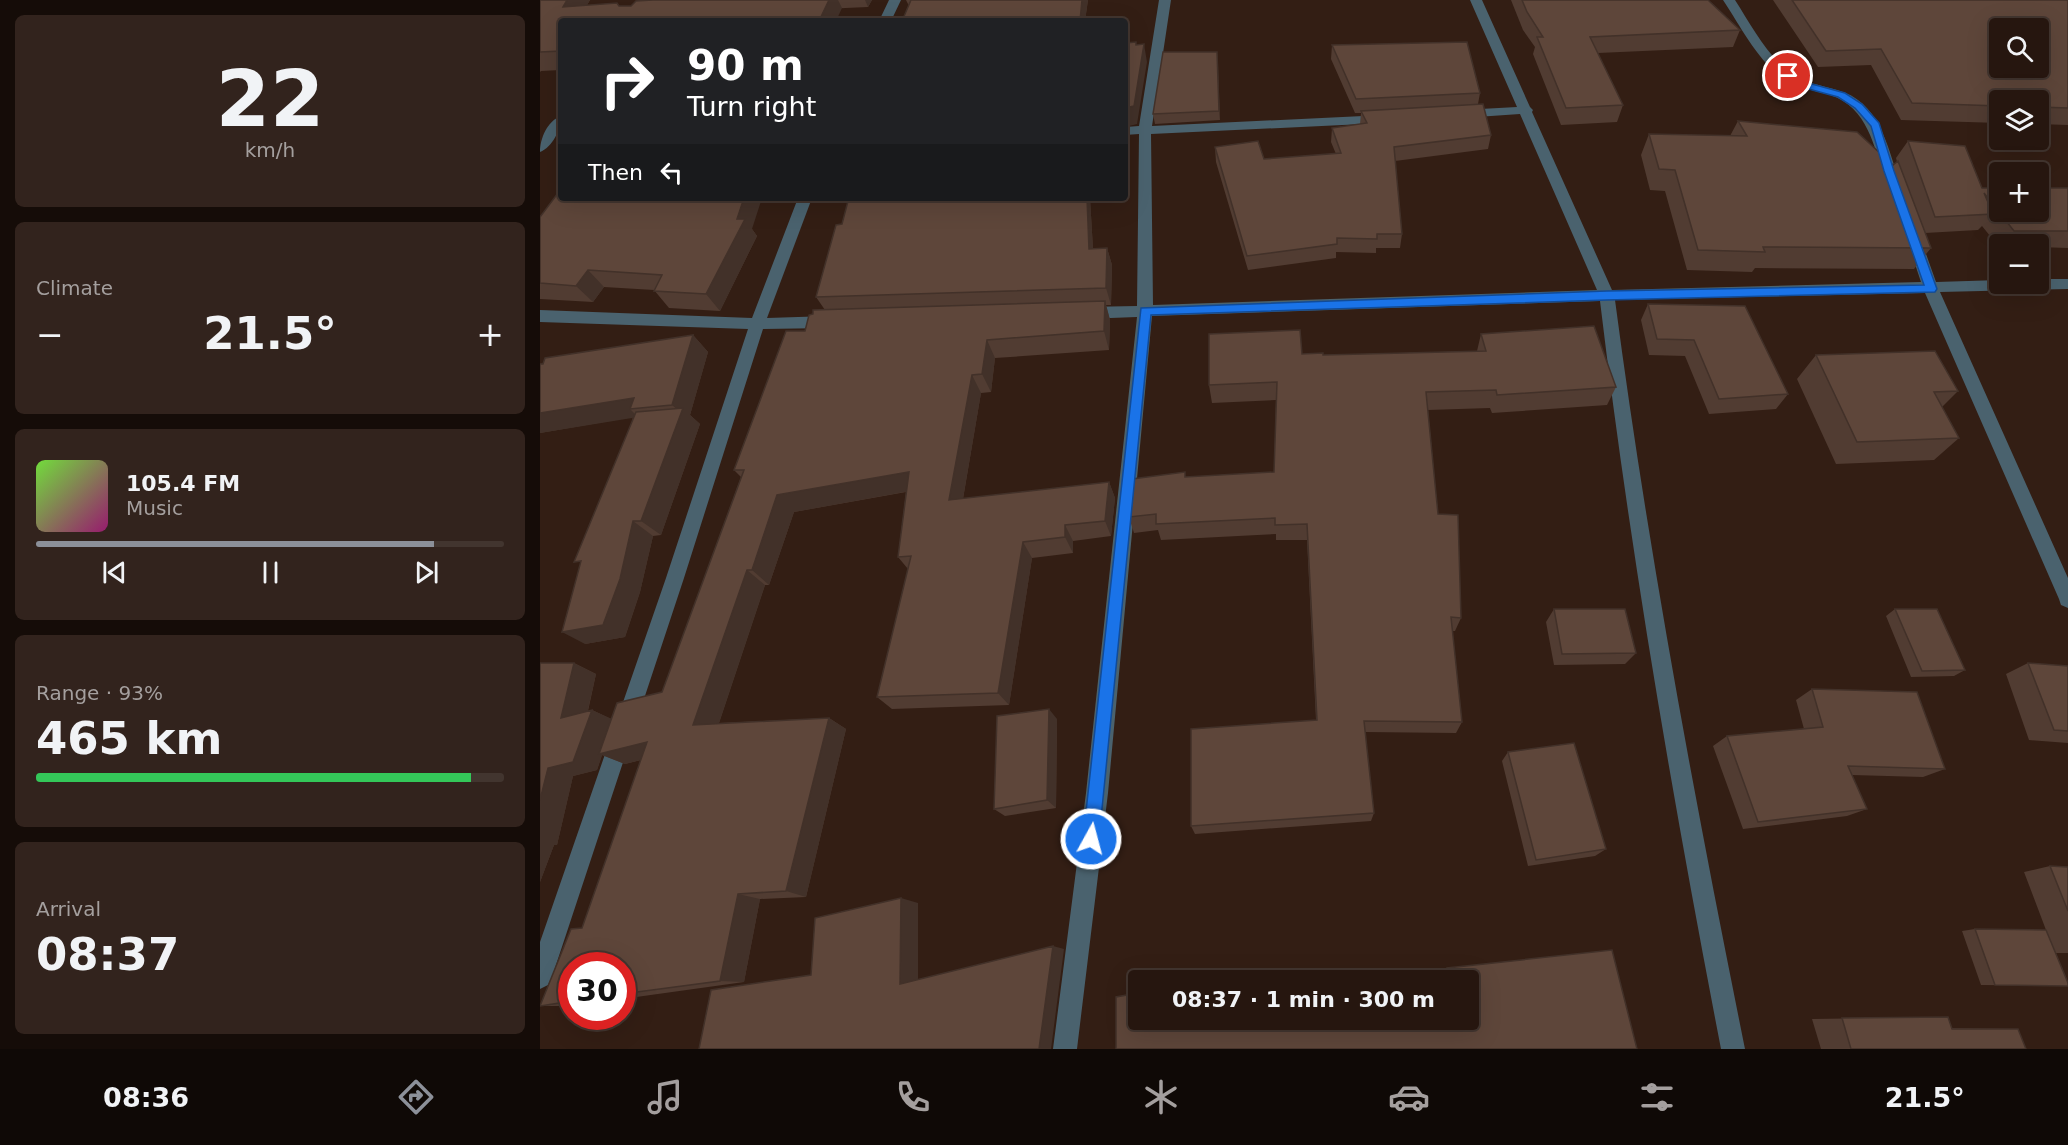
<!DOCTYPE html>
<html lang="en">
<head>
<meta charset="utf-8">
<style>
	body { margin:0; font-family:"DejaVu Sans",sans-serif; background:#32231d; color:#f1f3f6; height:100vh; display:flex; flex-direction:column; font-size:22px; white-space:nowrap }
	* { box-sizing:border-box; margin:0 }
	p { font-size:20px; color:#a49f9e }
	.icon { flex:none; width:33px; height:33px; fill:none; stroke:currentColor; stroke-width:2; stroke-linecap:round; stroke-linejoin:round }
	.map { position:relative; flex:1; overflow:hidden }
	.side { display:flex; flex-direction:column; gap:15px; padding:15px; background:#150c08; width:540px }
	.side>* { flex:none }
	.hud { position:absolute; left:18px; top:18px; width:570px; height:183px; border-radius:6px; box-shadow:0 6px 24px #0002,0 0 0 2px #42352f; background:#202124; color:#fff; overflow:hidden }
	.buttons { position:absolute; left:1449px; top:18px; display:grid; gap:12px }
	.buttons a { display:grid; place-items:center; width:60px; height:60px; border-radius:6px; background:#26160f; box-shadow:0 6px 24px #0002,0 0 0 2px #42352f; font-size:30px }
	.speed { position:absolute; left:18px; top:952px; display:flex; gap:12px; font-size:30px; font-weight:700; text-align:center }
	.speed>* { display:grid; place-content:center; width:78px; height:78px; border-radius:50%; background:#26160f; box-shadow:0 6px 24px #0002,0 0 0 2px #42352f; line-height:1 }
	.speed .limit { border:9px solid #d22; background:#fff; color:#111 }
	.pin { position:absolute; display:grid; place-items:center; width:51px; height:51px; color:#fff; margin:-26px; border:3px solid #fff; border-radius:50%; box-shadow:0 2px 6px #0007 }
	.me { position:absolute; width:66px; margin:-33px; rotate:7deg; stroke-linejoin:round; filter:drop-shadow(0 0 4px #0008) }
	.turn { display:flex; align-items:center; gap:21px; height:126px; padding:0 30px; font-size:27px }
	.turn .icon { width:78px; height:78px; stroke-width:2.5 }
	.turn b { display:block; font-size:42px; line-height:51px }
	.then { display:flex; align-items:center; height:57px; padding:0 30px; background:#0003; gap:12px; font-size:22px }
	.big { font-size:45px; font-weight:700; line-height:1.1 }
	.side .widget { flex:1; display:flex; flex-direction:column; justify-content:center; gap:9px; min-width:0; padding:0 21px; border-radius:9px; background:#32231d }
	.side .dial { align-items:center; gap:0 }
	.dial b { font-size:78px; line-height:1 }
	.song { display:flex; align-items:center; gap:18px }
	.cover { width:72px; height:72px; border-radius:9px; background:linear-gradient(135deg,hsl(100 70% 55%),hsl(320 70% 35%)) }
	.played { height:6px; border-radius:3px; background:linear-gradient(90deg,#8c9099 85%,#42352f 85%) }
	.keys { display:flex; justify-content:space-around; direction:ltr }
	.heat { display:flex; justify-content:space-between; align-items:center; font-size:33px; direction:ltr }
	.charge { height:9px; border-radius:4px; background:linear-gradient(90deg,#34c759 93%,#42352f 0) }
	.trip { position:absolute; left:588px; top:970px; width:351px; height:60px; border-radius:6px; background:#26160f; box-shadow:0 6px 24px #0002,0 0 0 2px #42352f; font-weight:700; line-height:60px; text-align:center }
	.menu { display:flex; height:96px; justify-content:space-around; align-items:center; background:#0f0906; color:#a49f9e }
	.menu .icon { width:42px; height:42px }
	.menu .on { color:#8c9099 }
	.menu b { font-size:27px; color:#f1f3f6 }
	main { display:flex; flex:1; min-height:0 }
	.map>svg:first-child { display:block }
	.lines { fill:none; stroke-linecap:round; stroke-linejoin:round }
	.street { fill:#4a626e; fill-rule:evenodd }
	.wall { fill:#513c32 }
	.shaded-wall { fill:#423129 }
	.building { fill:#5e463a; stroke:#423129; stroke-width:1.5; fill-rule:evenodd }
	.route { fill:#1a73e8; stroke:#114b97; stroke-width:1.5 }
</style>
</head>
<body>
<main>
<section class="side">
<div class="widget dial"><b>22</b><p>km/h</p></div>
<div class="widget"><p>Climate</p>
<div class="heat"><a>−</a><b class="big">21.5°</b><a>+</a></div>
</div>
<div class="widget">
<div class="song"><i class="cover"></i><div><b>105.4 FM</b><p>Music</p></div></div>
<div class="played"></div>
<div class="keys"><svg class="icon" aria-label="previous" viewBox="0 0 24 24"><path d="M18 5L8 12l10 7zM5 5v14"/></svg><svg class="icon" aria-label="pause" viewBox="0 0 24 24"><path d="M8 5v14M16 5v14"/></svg><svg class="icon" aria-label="next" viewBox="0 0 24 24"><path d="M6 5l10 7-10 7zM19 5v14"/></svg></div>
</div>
<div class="widget"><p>Range · 93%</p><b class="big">465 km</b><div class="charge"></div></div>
<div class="widget"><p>Arrival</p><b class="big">08:37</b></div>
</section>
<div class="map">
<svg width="1528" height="1049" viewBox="0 0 1528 1049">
	<rect width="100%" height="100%" fill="#331e14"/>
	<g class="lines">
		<path class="street" d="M 349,0 L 361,0 L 351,21 L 339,21 Z
			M 619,0 L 631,0 L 612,126 L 844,115 L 850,119 L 844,123 L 611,134 L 613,305 L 1057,290 L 980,114 L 922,118 L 916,114 L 922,110 L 977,107 L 930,0 L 942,0 L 990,107 L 993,110 L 992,112 L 1072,290 L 1381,282 L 1366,237 L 1373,232 L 1380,237 L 1396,282 L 1460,280 L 1460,284 L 1498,284 L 1498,279 L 1528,279 L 1528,289 L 1400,292 L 1528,578 L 1528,608 L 1521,605 L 1519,599 L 1385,293 L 1075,300 C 1108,551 1155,801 1205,1049 L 1181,1049 C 1133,801 1090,552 1060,301 L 612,316 L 568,793 L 537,1049 L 513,1049 L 546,793 L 597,317 L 544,319 L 539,317 L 536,313 L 539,309 L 544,307 L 597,306 L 599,134 L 585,135 L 585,127 L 599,126 Z
			M 1183,0 L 1195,0 C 1211,25 1226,54 1250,73 C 1264,83 1281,85 1297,90 C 1339,101 1347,145 1359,180 L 1357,183 L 1347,183 L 1345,180 C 1334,147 1328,107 1290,95 C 1273,90 1256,88 1242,78 C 1216,58 1201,27 1183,0 Z
			M 21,116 C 21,129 13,147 0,152 C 0,139 7,121 21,116 Z
			M 258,198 L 272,198 L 227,318 L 289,316 L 294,318 L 297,322 L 294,326 L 289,328 L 223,329 L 144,578 L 12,977 L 8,985 L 0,989 L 0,942 L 126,578 L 208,329 L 0,322 L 0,310 L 212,318 Z"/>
	</g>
	<path class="wall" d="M 0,0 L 50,0 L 47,5 L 79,6 L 91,6 L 113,0 L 332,0 L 328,7 L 21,21 L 21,70 L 1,71 L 0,72 Z
		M 366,0 L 548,0 L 545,21 L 369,6 Z
		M 971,0 L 1168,0 L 1200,30 L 1193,47 L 1058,53 L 1083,105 L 1077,122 L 1021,125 L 993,54 L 995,47 L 983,30 Z
		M 1233,0 L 1528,0 L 1528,125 L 1498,124 L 1498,100 L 1460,100 L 1460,123 L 1361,120 L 1331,65 L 1278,67 Z
		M 792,45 L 940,93 L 938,104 L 951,135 L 948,149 L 855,161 L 862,234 L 860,248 L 836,248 L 836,253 L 796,252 L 796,258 L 708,270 L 676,162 L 675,147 L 724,159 L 796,154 L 791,142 L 792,128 L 820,124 L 821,113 L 815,113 L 791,59 Z
		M 677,52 L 680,120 L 615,124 L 613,114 Z
		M 1198,121 L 1353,165 L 1357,162 L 1356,158 L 1368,141 L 1442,188 L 1528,188 L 1528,248 L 1498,247 L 1498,244 L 1460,244 L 1459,247 L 1442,226 L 1438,230 L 1385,233 L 1391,248 L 1374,269 L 1215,268 L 1212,272 L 1147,270 L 1125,191 L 1110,190 L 1101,155 L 1109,134 L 1190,136 Z
		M 344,198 L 550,198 L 553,249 L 567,248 L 572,265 L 571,305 L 566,305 L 570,320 L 569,350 L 455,358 L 451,392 L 441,393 L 423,499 L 569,482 L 575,498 L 571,536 L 533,541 L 533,553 L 492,558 L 469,705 L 352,709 L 337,697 L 368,569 L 358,557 L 366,492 L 254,512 L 229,585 L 225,585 L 179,723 L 289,718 L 306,729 L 266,897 L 220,899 L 204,982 L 82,999 L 82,966 L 32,966 L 32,1006 L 0,1006 L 42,928 L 101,760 L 85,764 L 62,755 L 57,770 L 33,776 L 17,845 L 14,845 L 0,882 L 0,663 L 34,663 L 56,674 L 48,711 L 52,710 L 71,719 L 122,692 L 201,477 L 194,470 L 273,314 L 285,310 L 276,297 L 302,224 Z
		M 0,217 L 212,229 L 217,236 L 180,311 L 129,308 L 114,290 L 64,287 L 53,302 L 0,299 Z
		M 1108,304 L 1248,394 L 1236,409 L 1169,414 L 1145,356 L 1109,355 L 1101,320 Z
		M 941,334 L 1076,387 L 1067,405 L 952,413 L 950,408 L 888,410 L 898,514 L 921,618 L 915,631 L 912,631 L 922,722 L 916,733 L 825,732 L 834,813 L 831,821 L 655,834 L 651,826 L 776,720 L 767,540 L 736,540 L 736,534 L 621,540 L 618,530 L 594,533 L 589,517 L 646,477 L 734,472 L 736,400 L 672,403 L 669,385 L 762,354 L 783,355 L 937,351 Z
		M 153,335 L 168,352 L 150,415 L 160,424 L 121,535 L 113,536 L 100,592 L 85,637 L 45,644 L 93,417 L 0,433 L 0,364 Z
		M 1276,355 L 1418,391 L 1402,407 L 1419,438 L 1394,460 L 1296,464 L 1257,379 Z
		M 1014,609 L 1096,653 L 1085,664 L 1014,665 L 1006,622 Z
		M 1355,609 L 1425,670 L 1414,676 L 1371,677 L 1346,616 Z
		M 1488,663 L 1528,666 L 1528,743 L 1489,740 L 1466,674 Z
		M 1272,689 L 1405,769 L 1383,777 L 1312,775 L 1327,809 L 1307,816 L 1203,829 L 1173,746 L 1187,736 L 1264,729 L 1256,700 Z
		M 517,719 L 516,808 L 465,816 L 454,809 Z
		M 968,752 L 1066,849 L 1055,856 L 988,866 L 962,761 Z
		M 1510,866 L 1528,867 L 1528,953 L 1516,953 L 1528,986 L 1441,985 L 1422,931 L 1435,929 L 1506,930 L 1484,872 Z
		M 907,968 L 1097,1049 L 598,1020 L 901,976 L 900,970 Z
		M 1408,1017 L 1412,1028 L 1478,1029 L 1486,1049 L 1281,1049 L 1272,1019 Z"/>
	<path class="shaded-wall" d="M 27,0 L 50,0 L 38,21 L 23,7 Z
		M 289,0 L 298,0 L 302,8 L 296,21 L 279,21 Z
		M 325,0 L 332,0 L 328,7 Z
		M 542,0 L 548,0 L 545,21 L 540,21 Z
		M 604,44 L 607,62 L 597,124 L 585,127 L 585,108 Z
		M 677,52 L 678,62 L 680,120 L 679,111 Z
		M 204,198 L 222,198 L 212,229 L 217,236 L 180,311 L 166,294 L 197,219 Z
		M 547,198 L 550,198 L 554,266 L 549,249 Z
		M 567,248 L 572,265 L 571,305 L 566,288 Z
		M 48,270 L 64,287 L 53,302 L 36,286 Z
		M 565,301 L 570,320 L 569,350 L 564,331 Z
		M 153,335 L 168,352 L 150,415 L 160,424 L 121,535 L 101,521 L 141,413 L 132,405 Z
		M 447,340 L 455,358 L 451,392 L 442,374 Z
		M 432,375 L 441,393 L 420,516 L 409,500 Z
		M 94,398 L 90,409 L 98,417 L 0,433 L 0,413 Z
		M 369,472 L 381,489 L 254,512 L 229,585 L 212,570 L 237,495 Z
		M 569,482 L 575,498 L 571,536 L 565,521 Z
		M 93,521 L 113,536 L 100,592 L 85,637 L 45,644 L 22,632 Z
		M 525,525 L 533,541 L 533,553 L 525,537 Z
		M 483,542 L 492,558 L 469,705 L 458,693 Z
		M 207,570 L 225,585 L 175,735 L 153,725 Z
		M 34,663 L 56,674 L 44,727 L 21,718 Z
		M 509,709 L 517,719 L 516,808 L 507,800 Z
		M 52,710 L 74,720 L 107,742 L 131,752 L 85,764 L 62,755 L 57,770 L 33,776 L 17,845 L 14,845 L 0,882 L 0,800 L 8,768 Z
		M 289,718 L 306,729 L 266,897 L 246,891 Z
		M 198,894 L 220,899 L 204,982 L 180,981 Z
		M 361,898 L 378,903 L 378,986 L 360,984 Z
		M 513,946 L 524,949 L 511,1049 L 512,1049 L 499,1049 Z"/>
	<path class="building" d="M 0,0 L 27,0 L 23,7 L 77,3 L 79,6 L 91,6 L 96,1 L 113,0 L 289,0 L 279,21 L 21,21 L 21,51 L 0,52 Z
		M 371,0 L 542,0 L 540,21 L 362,21 Z
		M 982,0 L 1168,0 L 1200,30 L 1050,37 L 1083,105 L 1026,108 L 997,37 L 1003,37 L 987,12 Z
		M 1252,0 L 1528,0 L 1528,108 L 1498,107 L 1498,100 L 1460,100 L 1460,106 L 1372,103 L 1341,49 L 1286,51 ZM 1460,28 L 1498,28 L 1498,68 L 1460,68 Z
		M 596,42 L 596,45 L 604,44 L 594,106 L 585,108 L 585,43 Z
		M 927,42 L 940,93 L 816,99 L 792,45 Z
		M 623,52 L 677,52 L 679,111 L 613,114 Z
		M 943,104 L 951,135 L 854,147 L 862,234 L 837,234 L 837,239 L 797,238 L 797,244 L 707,256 L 675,147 L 718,141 L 724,159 L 801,153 L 792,128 L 827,123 L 821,111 Z
		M 1198,121 L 1317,132 L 1353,165 L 1358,161 L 1391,248 L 1223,247 L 1225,252 L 1158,250 L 1135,170 L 1119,169 L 1109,134 L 1207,136 Z
		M 1368,141 L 1425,146 L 1442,188 L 1460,188 L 1460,212 L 1498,212 L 1498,188 L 1528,188 L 1528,231 L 1474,231 L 1444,193 L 1453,214 L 1395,217 Z
		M 21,189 L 21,198 L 204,198 L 197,219 L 205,219 L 166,294 L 114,291 L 122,275 L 48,270 L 36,286 L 0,283 L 0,217 Z
		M 344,198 L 547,198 L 549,249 L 567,248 L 566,288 L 276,297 L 296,225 L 302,224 L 308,201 Z
		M 565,301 L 564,331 L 447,340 L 442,374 L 432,375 L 409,500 L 569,482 L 565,521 L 525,525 L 525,537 L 483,542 L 458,693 L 337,697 L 371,556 L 358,557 L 369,472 L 237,495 L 212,570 L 207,570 L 153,725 L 289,718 L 246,891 L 198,894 L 180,981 L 82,994 L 82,966 L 32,966 L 32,1001 L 0,1006 L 31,929 L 42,928 L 107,742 L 59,754 L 77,703 L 122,692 L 204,470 L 194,470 L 246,331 L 265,331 L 269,315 L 273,314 L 273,310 Z
		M 1108,304 L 1205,306 L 1248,394 L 1179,399 L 1154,340 L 1117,339 Z
		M 1054,326 L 1076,387 L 957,395 L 956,390 L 886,392 L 898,514 L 918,515 L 921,618 L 911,617 L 922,722 L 824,721 L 834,813 L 651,826 L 651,729 L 777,720 L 767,524 L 735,525 L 735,518 L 616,524 L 616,514 L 589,517 L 592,479 L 645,472 L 645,477 L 734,472 L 737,382 L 669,385 L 669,334 L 760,330 L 762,354 L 783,353 L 783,355 L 946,351 L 941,334 Z
		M 153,335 L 132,405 L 90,409 L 94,398 L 0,413 L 0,364 L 3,364 L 5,358 Z
		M 1395,351 L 1418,391 L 1394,392 L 1419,438 L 1317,442 L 1276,355 Z
		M 143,408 L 101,521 L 93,521 L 80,579 L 63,625 L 22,632 L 41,561 L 34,562 L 96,412 Z
		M 1014,609 L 1085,609 L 1096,653 L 1022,654 Z
		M 1355,609 L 1397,609 L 1425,670 L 1382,671 Z
		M 0,663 L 34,663 L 21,718 L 52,710 L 33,762 L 8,768 L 0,800 Z
		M 1488,663 L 1528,666 L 1528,731 L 1514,730 Z
		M 1272,689 L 1377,692 L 1405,769 L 1308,766 L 1327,809 L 1218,822 L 1187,736 L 1283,727 Z
		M 509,709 L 507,800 L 454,809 L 457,716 Z
		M 1034,743 L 1066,849 L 996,860 L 968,752 Z
		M 1510,866 L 1528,867 L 1528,911 Z
		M 361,898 L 360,984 L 513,946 L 499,1049 L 159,1049 L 171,990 L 271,975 L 275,918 Z
		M 1435,929 L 1506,930 L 1528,983 L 1528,986 L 1455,985 Z
		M 1072,950 L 1097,1049 L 576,1049 L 576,997 L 598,993 L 598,1020 L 928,1020 L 928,981 L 850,981 L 908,975 L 907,968 Z
		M 1408,1017 L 1412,1029 L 1478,1029 L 1486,1049 L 1311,1049 L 1302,1018 Z"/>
	<path class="route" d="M 1248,74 L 1272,84 L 1305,93 L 1322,104 L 1339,123 L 1354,171 L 1397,289 L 1395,292 L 1067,300 L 611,315 L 559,839 L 557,845 L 551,847 L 545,845 L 543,839 L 601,308 L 1067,291 L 1384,285 L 1344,171 L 1331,126 L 1315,108 L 1298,97 L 1265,88 L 1244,78 L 1244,75 Z"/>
</svg>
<div class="buttons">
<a><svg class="icon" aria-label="search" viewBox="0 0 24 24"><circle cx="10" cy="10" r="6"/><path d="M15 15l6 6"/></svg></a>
<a><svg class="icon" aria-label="layers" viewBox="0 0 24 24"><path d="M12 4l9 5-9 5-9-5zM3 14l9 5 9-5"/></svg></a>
<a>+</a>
<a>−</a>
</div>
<div class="speed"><div class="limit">30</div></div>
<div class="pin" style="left:1248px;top:76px;background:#d93025"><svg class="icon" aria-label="arrive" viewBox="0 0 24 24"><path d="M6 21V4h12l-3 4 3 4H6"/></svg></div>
<svg class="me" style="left:551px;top:839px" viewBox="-20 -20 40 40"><circle r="17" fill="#1a73e8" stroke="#fff" stroke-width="3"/><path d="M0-11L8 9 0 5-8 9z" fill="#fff"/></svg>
<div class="trip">08:37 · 1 min · 300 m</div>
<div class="hud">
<div class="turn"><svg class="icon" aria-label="right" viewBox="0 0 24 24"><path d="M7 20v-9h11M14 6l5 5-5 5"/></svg><div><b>90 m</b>Turn right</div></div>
<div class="then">Then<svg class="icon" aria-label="left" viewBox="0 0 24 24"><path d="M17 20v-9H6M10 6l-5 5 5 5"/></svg></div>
</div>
</div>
</main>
<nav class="menu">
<b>08:36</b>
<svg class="icon on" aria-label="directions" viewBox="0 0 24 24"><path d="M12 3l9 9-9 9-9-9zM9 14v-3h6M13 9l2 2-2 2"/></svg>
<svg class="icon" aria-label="music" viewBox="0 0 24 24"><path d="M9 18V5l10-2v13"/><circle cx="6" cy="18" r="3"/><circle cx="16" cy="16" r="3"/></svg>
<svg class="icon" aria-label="phone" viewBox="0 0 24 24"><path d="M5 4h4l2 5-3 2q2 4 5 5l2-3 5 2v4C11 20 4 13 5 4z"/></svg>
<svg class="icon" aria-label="climate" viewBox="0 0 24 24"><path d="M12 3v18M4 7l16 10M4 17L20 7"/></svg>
<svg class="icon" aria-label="car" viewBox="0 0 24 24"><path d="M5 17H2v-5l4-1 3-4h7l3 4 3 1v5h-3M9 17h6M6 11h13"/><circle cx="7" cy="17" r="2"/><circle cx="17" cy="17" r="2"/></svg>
<svg class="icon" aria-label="filters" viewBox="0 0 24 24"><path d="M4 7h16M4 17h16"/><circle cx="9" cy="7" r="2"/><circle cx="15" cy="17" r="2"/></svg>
<b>21.5°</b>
</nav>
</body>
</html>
